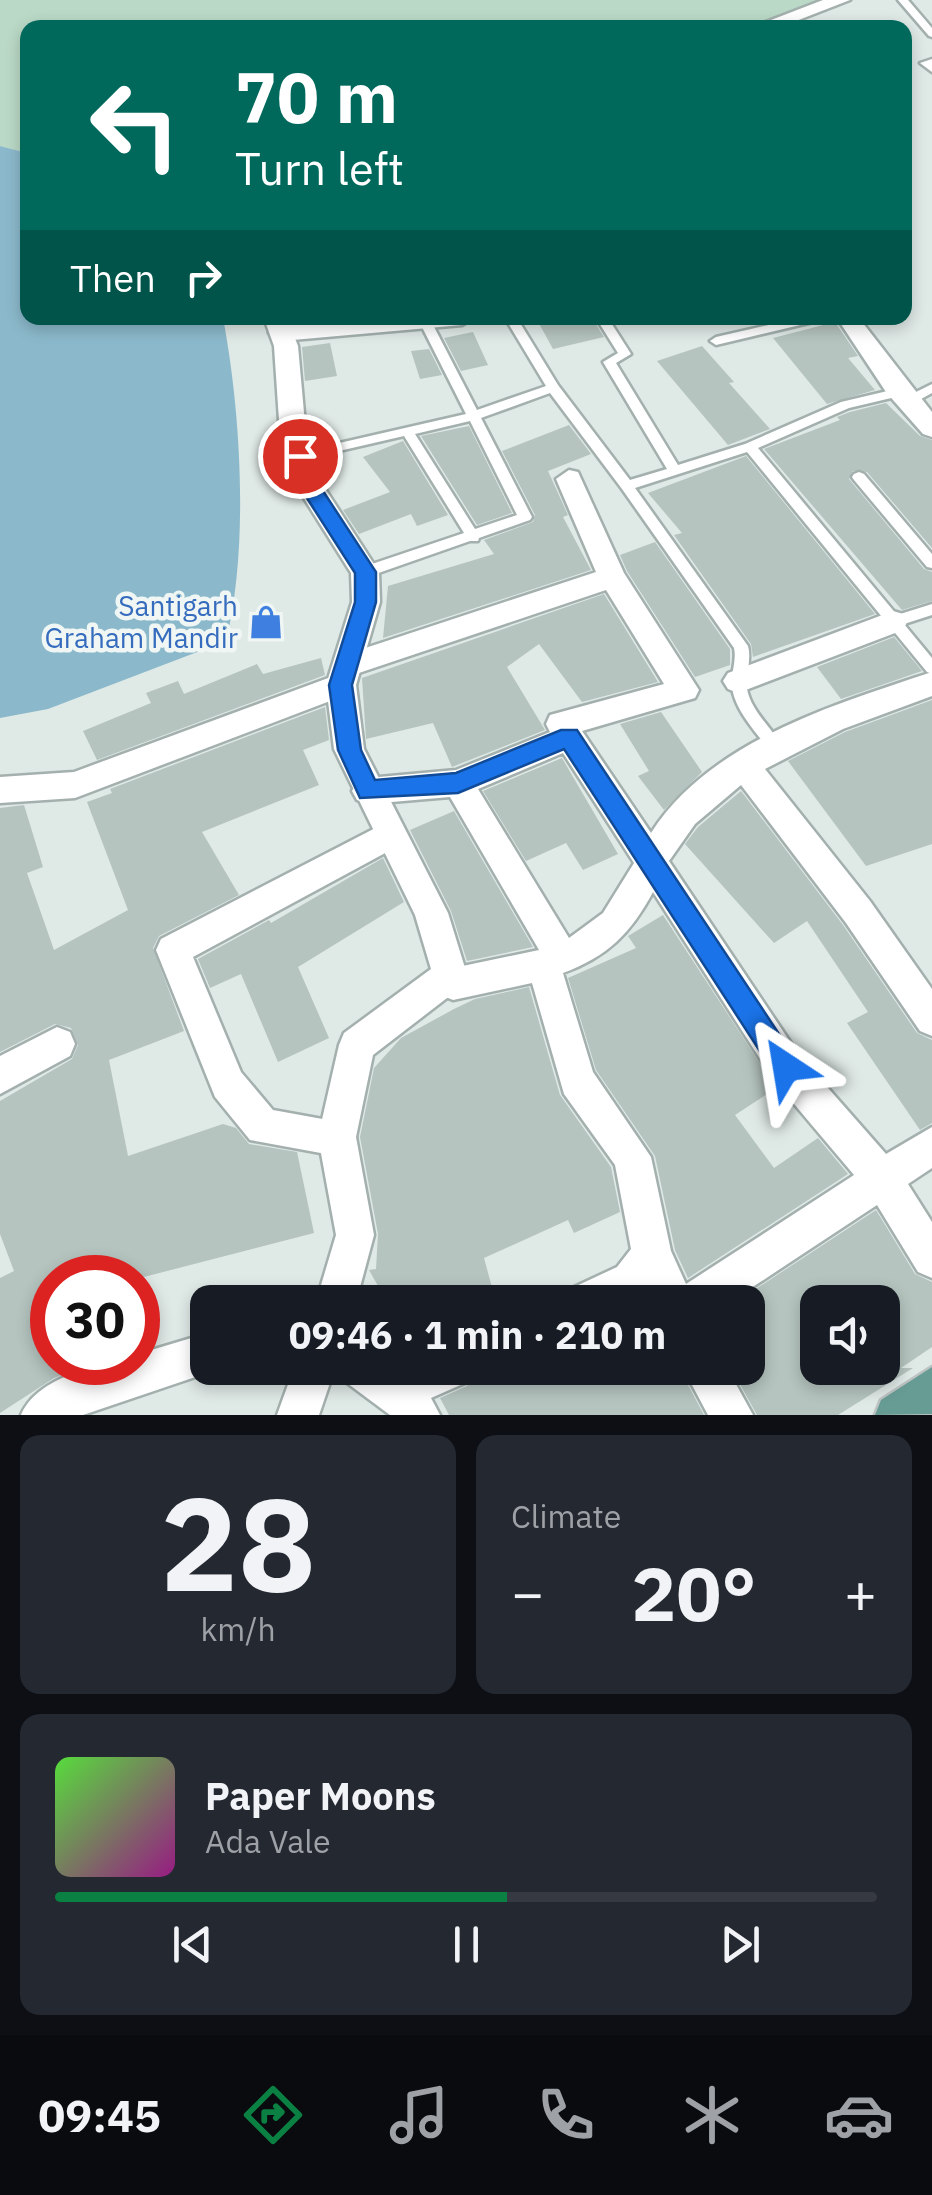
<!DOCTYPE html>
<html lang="en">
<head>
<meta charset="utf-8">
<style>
	body { margin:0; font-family:"IBM Plex Sans",sans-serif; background:#242831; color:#f1f3f6; height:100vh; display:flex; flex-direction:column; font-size:38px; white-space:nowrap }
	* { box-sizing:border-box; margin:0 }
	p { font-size:32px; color:#9ea1a6 }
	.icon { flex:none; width:55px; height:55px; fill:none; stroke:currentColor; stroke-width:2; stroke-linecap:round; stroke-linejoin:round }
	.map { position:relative; height:1415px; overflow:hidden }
	.panel { display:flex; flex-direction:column; gap:20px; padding:20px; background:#0d0f14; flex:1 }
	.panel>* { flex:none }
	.banner { position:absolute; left:20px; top:20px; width:892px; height:305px; border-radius:20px; box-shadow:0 5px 15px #0003; background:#00695c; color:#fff; overflow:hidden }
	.tools { position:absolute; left:800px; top:1285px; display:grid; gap:20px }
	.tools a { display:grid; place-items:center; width:100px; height:100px; border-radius:20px; background:#171b24; box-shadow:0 5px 15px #0003; font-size:50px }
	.speed { position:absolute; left:30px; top:1255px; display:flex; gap:20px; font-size:50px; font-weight:700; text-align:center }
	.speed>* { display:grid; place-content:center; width:130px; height:130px; border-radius:50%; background:#171b24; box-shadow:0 5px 15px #0003; line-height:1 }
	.speed .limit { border:15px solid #d22; background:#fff; color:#111 }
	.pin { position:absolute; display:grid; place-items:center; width:85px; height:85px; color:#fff; margin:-42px; border:5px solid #fff; border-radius:50%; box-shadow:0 2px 10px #0007 }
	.me { position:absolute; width:110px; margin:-55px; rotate:327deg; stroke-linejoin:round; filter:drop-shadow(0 0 8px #0008) }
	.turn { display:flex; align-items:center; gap:35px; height:210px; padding:0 50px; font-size:45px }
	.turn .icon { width:130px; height:130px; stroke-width:2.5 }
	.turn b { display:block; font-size:70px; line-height:85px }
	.then { display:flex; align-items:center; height:95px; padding:0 50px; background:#0003; gap:20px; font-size:38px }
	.big { font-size:75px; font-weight:700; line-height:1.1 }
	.panel .card { flex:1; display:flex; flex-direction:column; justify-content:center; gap:15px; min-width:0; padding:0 35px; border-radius:20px; background:#242831 }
	.panel .dial { align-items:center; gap:0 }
	.dial b { font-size:130px; line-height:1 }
	.song { display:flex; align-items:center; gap:30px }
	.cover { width:120px; height:120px; border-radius:15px; background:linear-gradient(135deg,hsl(110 70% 55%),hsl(310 70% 35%)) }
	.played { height:10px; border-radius:5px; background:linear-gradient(90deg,#0b8043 55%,#363941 55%) }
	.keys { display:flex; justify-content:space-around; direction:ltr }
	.heat { display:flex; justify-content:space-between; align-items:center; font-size:55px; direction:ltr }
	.panel .tiles { flex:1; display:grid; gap:20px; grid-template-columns:1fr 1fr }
	.card:last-child { grid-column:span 2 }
	.trip { position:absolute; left:190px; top:1285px; width:575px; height:100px; border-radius:20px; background:#171b24; box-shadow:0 5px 15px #0003; font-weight:700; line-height:100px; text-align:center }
	.tabs { display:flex; height:160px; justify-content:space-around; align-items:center; background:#090b0e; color:#9ea1a6 }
	.tabs .icon { width:70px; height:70px }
	.tabs .current { color:#0b8043 }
	.tabs b { font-size:45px; color:#f1f3f6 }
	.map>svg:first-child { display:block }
	.green { fill:#bad9c6 }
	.water { fill:#8bb9cb }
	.building { fill:#b5c4bf; fill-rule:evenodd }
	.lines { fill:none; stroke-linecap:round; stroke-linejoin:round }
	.service-casing { stroke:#a3b0ad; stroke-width:5 }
	.minor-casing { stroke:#a3b0ad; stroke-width:5 }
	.tertiary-casing { stroke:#a3b0ad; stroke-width:5 }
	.primary-casing { stroke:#bdc3c2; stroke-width:5 }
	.service { fill:#fff; fill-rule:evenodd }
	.minor { fill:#fff; fill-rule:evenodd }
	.tertiary { fill:#fff; fill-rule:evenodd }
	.primary { fill:#679c95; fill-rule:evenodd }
	.route { fill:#1a73e8; stroke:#114b97; stroke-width:2.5 }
	.labels { text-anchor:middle; stroke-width:9; stroke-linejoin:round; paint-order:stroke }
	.shop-label { font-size:28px; fill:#366cbe; stroke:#eff6f4; text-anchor:end }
</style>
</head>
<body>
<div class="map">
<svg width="932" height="1415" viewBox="0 0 932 1415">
	<rect width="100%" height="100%" fill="#dfe9e6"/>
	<path class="green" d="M 0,0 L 854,0 L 764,28 L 28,28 L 27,153 L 0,146 Z"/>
	<path class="water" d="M 0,146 L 27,153 L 28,318 L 223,318 C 241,412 249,548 226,641 L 48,709 L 0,718 Z"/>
	<path class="building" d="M 536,318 L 592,318 L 604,337 L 553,349 Z
		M 835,322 L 858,356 L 848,358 L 875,390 L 827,404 L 773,338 Z
		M 473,332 L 488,365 L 461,371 L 444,338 Z
		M 330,343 L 337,376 L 305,381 L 302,347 Z
		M 702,346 L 734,382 L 729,383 L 770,429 L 728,445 L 657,361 Z
		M 429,349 L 442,375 L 420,379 L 411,351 Z
		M 886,403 L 920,436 L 932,440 L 932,548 L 867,472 L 853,471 L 849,479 L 924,569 L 932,572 L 932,601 L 902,610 L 764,449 L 840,420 L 837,417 L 850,412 Z
		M 569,425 L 591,454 L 548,471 L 568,515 L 563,517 L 591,570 L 383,638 L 388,586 L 494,554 L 484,540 L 533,522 L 535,515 L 502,451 Z
		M 469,426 L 512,513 L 477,525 L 421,436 Z
		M 403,441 L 448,515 L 417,526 L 411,514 L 359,534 L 343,510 L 390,492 L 363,457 Z
		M 746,456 L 875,614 L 753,657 L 751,644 L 674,535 L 682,533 L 648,493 Z
		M 655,542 L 730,649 L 730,665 L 695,677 L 627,571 L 620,555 Z
		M 604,594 L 658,682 L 582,702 L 539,644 L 507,667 L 545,730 L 452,767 L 433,723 L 366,739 L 362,678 Z
		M 894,637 L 922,671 L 841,699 L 817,667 Z
		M 321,658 L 325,675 L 97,760 L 83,731 L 151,703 L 146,693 L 178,681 L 184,694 L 257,664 L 263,674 Z
		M 932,700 L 932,844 L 866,866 L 788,761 L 845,732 Z
		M 325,707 L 329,740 L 303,750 L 319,785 L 202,832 L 239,895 L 159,936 L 153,948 L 184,1031 L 109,1060 L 128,1156 L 223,1124 L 236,1128 L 249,1144 L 297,1152 L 314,1233 L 140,1278 L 52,1278 L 52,1362 L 96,1362 L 54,1378 L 0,1413 L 0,1278 L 14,1271 L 0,1234 L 0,1101 L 72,1059 L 78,1045 L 71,1028 L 55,1024 L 0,1052 L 0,808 L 24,805 L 43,867 L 27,873 L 54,950 L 128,910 L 87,802 L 112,793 L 110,789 Z
		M 661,712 L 702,772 L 664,810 L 638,776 L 649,771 L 620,724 Z
		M 562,758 L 618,854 L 583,870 L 566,843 L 526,861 L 483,791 Z
		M 741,791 L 843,925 L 917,1033 L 932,1040 L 932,1123 L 920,1130 L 847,1023 L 868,1012 L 807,921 L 774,943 L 685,844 L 698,827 Z
		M 454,811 L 533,947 L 467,961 L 451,911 L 410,830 Z
		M 383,858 L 404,902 L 298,967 L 329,1038 L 278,1062 L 241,974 L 210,988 L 198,959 L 269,920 L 271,923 Z
		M 663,915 L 776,1088 L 735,1115 L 774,1168 L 818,1138 L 848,1174 L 688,1278 L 675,1250 L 655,1156 L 596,1070 L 568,978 L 636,948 L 628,936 Z
		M 529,987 L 560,1095 L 611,1167 L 620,1212 L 574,1233 L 568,1220 L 484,1258 L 496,1302 L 387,1302 L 369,1270 L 376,1269 L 378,1234 L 360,1137 L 374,1068 L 401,1038 L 454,1009 L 475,999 Z
		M 876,1210 L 915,1274 L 932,1282 L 932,1347 L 901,1368 L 913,1368 L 838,1415 L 757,1415 L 731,1368 L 748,1368 L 748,1302 L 736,1302 ZM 818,1302 L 882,1302 L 882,1368 L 818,1368 Z
		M 474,1368 L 679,1368 L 704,1415 L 449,1415 L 440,1398 L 467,1386 Z"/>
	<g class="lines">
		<g class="service-casing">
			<path id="service" d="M 898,0 L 908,0 L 932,28 L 932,37 L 929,36 Z
				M 932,59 L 932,72 L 920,63 Z
				M 421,318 L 426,318 L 431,321 L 477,410 L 546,386 L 505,318 L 517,318 L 558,385 L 630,480 L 667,469 L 603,362 L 618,353 L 596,318 L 608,318 L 631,354 L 616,363 L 678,465 L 745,444 L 841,402 L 900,388 L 904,389 L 904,395 L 849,408 L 758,448 L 897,615 L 932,604 L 932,615 L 904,624 L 932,658 L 932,674 L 927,672 L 747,452 L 635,488 L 748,646 C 752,661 745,674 747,689 C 751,711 772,728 783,747 L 780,751 L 770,751 C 756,732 736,712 732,688 C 730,674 737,662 734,648 L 622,489 L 550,393 L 481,418 L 532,517 L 530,520 L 479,538 L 478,541 L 470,541 L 370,576 L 360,576 L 358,572 L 360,568 L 464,533 L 404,436 L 300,460 L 294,456 L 300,452 L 466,414 L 419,321 ZM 470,421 L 517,515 L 475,529 L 415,434 Z
				M 799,318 L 819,318 L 813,322 L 716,345 L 710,341 L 716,337 Z
				M 932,384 L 932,393 L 912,404 L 904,404 L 904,398 Z
				M 859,472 L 864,474 L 932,554 L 932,568 L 927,567 L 854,480 L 852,477 L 854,474 Z"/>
		</g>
		<g class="minor-casing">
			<path id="minor" d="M 378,318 L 474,318 L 462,325 L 281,341 L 269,333 L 281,325 Z
				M 837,318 L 859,318 L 932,412 L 932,437 L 923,434 L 886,392 Z
				M 569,470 L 578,472 L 624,573 L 699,690 L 695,698 L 582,731 L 651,833 C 710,741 833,705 932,672 L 932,696 L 843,729 L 765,769 L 870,901 L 932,989 L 932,1036 L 920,1031 L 846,923 L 741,785 L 695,824 L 669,861 L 799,1055 L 886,1154 L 932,1127 L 932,1168 L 908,1184 L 932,1222 L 932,1278 L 918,1272 L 877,1205 L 730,1302 L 654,1302 L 648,1291 L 629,1302 L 566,1302 L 572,1288 L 617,1267 L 631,1249 L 615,1165 L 564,1094 L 532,983 L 453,1000 L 441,995 L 436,984 L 441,973 L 453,968 L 539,950 L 450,797 L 368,804 L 357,800 L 352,791 L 357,782 L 368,778 L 456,770 L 550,732 L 546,724 L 550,715 L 664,684 L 606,590 L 350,676 L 356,685 L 351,693 L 75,798 L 0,803 L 0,777 L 74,772 L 339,674 L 333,665 L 338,657 L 596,572 L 556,479 ZM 563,753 L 634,863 L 603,913 L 569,938 L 478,789 ZM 653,892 L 773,1079 L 854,1175 L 686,1284 L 671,1251 L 651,1157 L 593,1072 L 563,973 C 607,957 631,933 653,892 Z
				M 893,611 L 903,614 L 907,622 L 903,630 L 738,693 L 728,689 L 723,681 L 728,673 Z
				M 389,821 L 400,825 L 405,835 L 400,845 L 193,957 L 241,1072 L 273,1110 L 350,1124 L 356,1137 L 350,1150 L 337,1156 L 250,1140 L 215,1097 L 156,950 L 161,939 Z
				M 57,1027 L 70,1032 L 75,1044 L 70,1056 L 0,1094 L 0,1056 Z
				M 208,1333 L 208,1368 L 222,1368 L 83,1415 L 21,1415 C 37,1377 100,1362 138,1362 L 138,1354 Z
				M 341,1368 L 471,1368 L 465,1383 L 431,1398 L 440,1415 L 390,1415 L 347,1383 Z
				M 683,1368 L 727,1368 L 753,1415 L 708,1415 Z"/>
		</g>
		<g class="tertiary-casing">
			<path id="tertiary" d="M 823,0 L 850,0 L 778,28 L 750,28 Z
				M 264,318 L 287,318 L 298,346 L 306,435 L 326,490 L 379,572 L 380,602 L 356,685 L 364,749 L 448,913 L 470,984 L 465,995 L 447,998 L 373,1055 L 356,1137 L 374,1235 L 356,1302 L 316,1302 L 336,1235 L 318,1137 L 339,1045 L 344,1033 L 431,969 L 415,915 L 334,749 L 326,685 L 352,602 L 351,573 L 300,492 L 280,435 L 274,346 Z
				M 294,1368 L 335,1368 L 319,1415 L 277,1415 Z"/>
		</g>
		<g class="primary-casing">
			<path id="primary" d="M 932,1367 L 932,1414 L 875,1415 L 881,1400 Z"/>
		</g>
		<use href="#service" class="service"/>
		<use href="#minor" class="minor"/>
		<use href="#tertiary" class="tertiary"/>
		<use href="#primary" class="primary"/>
	</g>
	<path class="route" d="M 300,449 L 307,451 L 323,491 L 376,572 L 376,602 L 352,685 L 361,750 L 375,780 L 456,773 L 561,730 L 577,730 L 795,1058 L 799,1067 L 795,1076 L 786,1080 L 776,1076 L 564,749 L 458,793 L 360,798 L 338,750 L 329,685 L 355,602 L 355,573 L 303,492 L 290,456 Z"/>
	<defs>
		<g id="shop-bare" transform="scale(2.7)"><path d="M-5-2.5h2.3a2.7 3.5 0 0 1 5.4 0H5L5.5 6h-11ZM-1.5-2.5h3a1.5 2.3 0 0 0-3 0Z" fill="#3f7fe0" stroke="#eff6f4" stroke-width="2.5" paint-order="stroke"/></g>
	</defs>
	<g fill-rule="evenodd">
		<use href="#shop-bare" x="266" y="622"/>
	</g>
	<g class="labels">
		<g class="shop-label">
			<text x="238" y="616">Santigarh<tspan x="238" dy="32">Graham Mandir</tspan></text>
		</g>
	</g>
</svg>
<div class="tools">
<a><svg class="icon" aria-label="sound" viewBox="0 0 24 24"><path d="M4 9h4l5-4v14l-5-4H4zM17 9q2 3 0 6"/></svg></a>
</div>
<div class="speed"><div class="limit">30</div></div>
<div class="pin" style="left:300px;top:456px;background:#d93025"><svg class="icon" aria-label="arrive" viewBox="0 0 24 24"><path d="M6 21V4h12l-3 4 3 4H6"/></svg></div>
<svg class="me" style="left:786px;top:1067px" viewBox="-20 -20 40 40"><path d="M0-17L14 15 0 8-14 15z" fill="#1a73e8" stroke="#fff" stroke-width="4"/></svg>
<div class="trip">09:46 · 1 min · 210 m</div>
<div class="banner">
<div class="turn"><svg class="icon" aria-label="left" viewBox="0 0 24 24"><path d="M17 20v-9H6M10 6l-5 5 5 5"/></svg><div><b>70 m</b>Turn left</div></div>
<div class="then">Then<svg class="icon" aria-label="right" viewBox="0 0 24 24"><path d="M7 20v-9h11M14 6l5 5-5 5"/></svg></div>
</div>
</div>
<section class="panel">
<div class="tiles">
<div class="card dial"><b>28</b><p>km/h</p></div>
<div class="card"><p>Climate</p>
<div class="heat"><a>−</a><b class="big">20°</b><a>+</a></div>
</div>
<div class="card">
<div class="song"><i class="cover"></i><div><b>Paper Moons</b><p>Ada Vale</p></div></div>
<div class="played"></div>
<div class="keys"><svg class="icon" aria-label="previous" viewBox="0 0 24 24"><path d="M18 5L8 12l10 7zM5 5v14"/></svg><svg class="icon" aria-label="pause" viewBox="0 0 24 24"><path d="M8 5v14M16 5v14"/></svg><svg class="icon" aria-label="next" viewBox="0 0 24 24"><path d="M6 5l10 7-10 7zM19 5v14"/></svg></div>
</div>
</div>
</section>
<nav class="tabs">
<b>09:45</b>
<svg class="icon current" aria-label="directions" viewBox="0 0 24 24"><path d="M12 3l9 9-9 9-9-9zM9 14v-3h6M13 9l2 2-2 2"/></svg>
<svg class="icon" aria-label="music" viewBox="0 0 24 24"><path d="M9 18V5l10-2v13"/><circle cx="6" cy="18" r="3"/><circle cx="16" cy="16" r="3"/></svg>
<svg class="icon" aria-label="phone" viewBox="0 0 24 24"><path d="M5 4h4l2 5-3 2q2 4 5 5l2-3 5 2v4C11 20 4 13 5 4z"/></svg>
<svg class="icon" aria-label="climate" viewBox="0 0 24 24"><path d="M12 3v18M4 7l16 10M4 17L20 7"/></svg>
<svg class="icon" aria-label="car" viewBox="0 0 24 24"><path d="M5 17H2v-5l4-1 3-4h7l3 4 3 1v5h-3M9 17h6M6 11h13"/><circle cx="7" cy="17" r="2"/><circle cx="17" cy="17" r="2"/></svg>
</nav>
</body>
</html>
